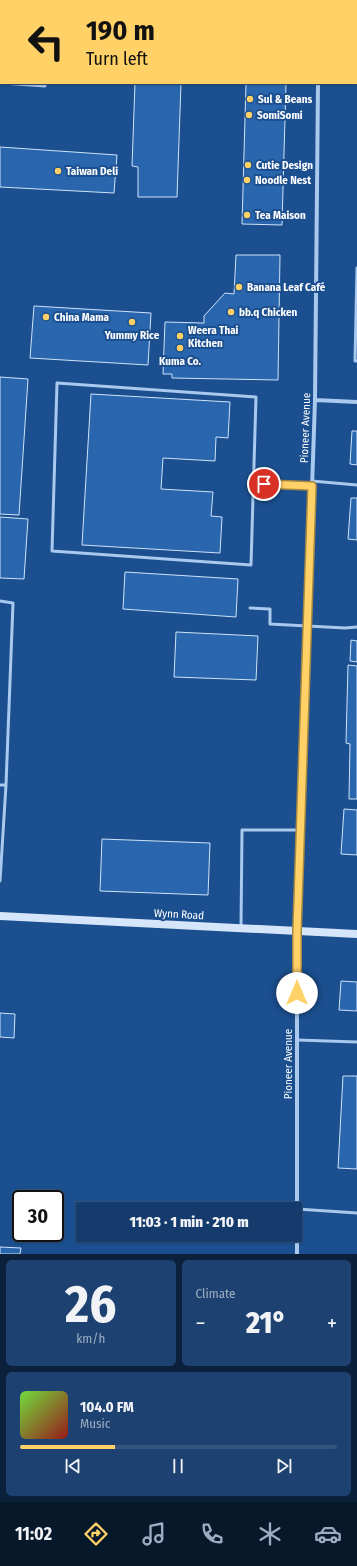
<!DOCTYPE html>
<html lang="en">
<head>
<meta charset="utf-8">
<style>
	body { margin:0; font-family:"Fira Sans Condensed",sans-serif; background:#1d4271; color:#f1f3f6; height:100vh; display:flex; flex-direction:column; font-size:15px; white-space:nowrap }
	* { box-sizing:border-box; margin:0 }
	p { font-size:13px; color:#9dadc1 }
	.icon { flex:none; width:22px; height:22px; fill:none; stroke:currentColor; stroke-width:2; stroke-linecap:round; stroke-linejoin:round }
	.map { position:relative; height:1254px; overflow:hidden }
	.sheet { display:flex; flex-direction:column; gap:6px; padding:6px; background:#0b203b; flex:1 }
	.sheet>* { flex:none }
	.guide { position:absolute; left:0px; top:0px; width:357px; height:84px; box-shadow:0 1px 3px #0004,0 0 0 1px #33557e; background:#ffd166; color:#111; overflow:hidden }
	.speed { position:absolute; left:12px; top:1190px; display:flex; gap:8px; font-size:20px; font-weight:700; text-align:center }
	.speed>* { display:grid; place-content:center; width:52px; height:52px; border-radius:50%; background:#143b6b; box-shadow:0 1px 3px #0004,0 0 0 1px #33557e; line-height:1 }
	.speed .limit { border:2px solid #111; border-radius:6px; background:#fff; color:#111 }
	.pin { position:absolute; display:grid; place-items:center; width:34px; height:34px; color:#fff; margin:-17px; border:2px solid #fff; border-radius:50%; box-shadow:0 1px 4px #0007 }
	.me { position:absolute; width:44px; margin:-22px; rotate:0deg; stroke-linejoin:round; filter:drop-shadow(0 0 3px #0008) }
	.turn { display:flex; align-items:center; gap:14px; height:84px; padding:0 20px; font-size:18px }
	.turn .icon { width:52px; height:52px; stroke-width:2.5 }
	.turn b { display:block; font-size:28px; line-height:34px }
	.big { font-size:30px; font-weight:800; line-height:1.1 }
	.sheet .card { flex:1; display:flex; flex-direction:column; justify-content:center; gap:6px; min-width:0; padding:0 14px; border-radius:6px; background:#1d4271 }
	.sheet .dial { align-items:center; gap:0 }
	.dial b { font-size:52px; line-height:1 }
	.song { display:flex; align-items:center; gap:12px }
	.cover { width:48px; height:48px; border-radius:6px; background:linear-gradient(135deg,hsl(100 70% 55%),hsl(0 70% 35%)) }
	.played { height:4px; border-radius:2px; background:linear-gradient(90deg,#ffd166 30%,#33557e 30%) }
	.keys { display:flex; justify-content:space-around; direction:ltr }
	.heat { display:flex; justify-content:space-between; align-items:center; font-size:22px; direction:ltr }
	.sheet .tiles { flex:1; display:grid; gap:6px; grid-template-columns:1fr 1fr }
	.card:last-child { grid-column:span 2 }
	.trip { position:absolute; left:76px; top:1202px; width:226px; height:40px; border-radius:0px; background:#143b6b; box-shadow:0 1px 3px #0004,0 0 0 1px #33557e; font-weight:800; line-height:40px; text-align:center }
	.tab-bar { display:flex; height:64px; justify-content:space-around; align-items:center; background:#08182b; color:#9dadc1 }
	.tab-bar .icon { width:28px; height:28px }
	.tab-bar .selected { color:#ffd166 }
	.tab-bar b { font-size:18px; color:#f1f3f6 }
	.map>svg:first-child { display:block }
	.building { fill:#2a66ad; stroke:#cfe3fa }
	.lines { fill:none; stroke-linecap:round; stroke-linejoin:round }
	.lane { stroke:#a9c9ee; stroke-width:3 }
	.street { stroke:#a9c9ee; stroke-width:4 }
	.secondary { stroke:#d6e6fa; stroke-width:8 }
	.route-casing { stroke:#a68842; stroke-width:10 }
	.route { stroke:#ffd166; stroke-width:7 }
	.poi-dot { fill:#ffd166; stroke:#1b4f8f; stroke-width:1.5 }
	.labels { text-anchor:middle; stroke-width:4; stroke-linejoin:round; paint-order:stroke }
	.poi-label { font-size:11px; font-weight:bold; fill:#fff; stroke:#1b4f8f; text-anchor:start }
	.street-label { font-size:11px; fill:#fff; stroke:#1b4f8f }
</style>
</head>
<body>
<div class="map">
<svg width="357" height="1254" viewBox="0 0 357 1254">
	<rect width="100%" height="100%" fill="#1b4f8f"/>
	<path class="building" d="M 78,0 L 183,0 L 78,1 Z
		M 135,83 L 181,83 L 177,197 L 138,197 L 138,167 L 132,166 Z
		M 246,83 L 286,83 L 282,225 L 242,224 Z
		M 0,147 L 117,155 L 114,193 L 0,187 Z
		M 236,255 L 280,255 L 278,380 L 172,378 L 172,374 L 163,374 L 165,322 L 204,323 L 204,316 L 225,293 L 234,294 Z
		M 34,306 L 151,313 L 148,365 L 30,358 Z
		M 0,377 L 28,379 L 19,515 L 0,514 Z
		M 91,394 L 230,402 L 228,438 L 216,437 L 215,461 L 163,458 L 161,489 L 213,492 L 211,516 L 222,517 L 220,553 L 82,545 Z
		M 352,431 L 357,431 L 357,465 L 350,464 Z
		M 351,498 L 357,498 L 357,540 L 348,539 Z
		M 0,517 L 28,519 L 24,579 L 0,578 Z
		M 125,572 L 238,579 L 236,617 L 123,609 Z
		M 176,632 L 258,636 L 256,680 L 174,677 Z
		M 351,640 L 357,641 L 357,662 L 350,661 Z
		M 348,665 L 357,666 L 357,799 L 349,799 L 350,744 L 346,743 Z
		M 344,809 L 357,810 L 357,855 L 341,854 Z
		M 102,839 L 210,843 L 208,895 L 100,891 Z
		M 341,981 L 357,982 L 357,1011 L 339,1010 Z
		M 0,1013 L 15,1014 L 14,1038 L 0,1037 Z
		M 343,1076 L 357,1076 L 357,1169 L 338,1168 Z
		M 0,1247 L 21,1248 L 20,1254 L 0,1254 Z"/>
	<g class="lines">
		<path class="lane" d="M 48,1 L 48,0
			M 2,83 L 45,86 L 45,83
			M 357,268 L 355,361 L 357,361
			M 57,383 L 256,397 L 251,565 L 52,551 Z
			M 312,481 L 357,485
			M 254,483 L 312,486
			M 0,601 L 13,603 L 6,785
			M 250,608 L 270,609 L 270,624 L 345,628 L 357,627
			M 0,785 L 6,785 L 0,881
			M 241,926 L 242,830 L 300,830
			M 297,1040 L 357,1042
			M 297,1209 L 357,1213"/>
		<path class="street" d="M 319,1 L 319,0
			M 315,400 L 357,402
			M 297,1254 L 297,931 L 315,400 L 318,83"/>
		<path class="secondary" d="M 0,916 L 357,934"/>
	</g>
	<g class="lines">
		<g class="route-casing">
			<path id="route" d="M 264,484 L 312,486 L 297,931 L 297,993"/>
		</g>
		<use href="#route" class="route"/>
	</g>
	<g class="poi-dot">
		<circle cx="250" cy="99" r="4"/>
		<circle cx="249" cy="115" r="4"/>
		<circle cx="248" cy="165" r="4"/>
		<circle cx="58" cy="171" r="4"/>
		<circle cx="247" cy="180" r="4"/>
		<circle cx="247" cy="215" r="4"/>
		<circle cx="239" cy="287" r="4"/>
		<circle cx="231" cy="312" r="4"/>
		<circle cx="46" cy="317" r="4"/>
		<circle cx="132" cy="322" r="4"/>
		<circle cx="180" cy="336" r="4"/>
		<circle cx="180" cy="348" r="4"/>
	</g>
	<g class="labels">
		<g class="poi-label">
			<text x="258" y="103">Sul &amp; Beans</text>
			<text x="257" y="119">SomiSomi</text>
			<text x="256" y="169">Cutie Design</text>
			<text x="66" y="175">Taiwan Deli</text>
			<text x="255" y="184">Noodle Nest</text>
			<text x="255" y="219">Tea Maison</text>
			<text x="247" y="291">Banana Leaf Café</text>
			<text x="239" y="316">bb.q Chicken</text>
			<text x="54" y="321">China Mama</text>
			<text x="188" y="334">Weera Thai<tspan x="188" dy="13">Kitchen</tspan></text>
			<text x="132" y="339" text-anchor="middle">Yummy Rice</text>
			<text x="180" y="365" text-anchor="middle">Kuma Co.</text>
		</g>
		<g class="street-label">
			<text transform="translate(305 428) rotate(-88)" y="4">Pioneer Avenue</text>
			<text transform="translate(179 914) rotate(3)" y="4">Wynn Road</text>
			<text transform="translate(288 1064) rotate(-90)" y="4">Pioneer Avenue</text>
		</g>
	</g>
</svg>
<div class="speed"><div class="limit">30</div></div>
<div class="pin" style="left:264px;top:484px;background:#d93025"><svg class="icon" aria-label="arrive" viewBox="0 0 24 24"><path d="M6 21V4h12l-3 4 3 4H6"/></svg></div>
<svg class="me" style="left:297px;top:993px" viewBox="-20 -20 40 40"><circle r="19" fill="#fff"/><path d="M0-13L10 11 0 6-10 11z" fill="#ffd166"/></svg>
<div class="trip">11:03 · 1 min · 210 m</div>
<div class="guide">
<div class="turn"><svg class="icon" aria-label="left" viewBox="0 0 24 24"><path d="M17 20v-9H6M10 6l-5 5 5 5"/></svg><div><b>190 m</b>Turn left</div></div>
</div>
</div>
<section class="sheet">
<div class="tiles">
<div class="card dial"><b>26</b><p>km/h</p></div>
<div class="card"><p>Climate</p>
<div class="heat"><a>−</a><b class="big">21°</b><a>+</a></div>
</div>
<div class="card">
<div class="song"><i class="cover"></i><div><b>104.0 FM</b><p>Music</p></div></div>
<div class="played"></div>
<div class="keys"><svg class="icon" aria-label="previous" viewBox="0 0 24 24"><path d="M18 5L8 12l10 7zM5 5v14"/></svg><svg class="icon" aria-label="pause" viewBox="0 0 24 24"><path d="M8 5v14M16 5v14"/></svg><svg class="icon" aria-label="next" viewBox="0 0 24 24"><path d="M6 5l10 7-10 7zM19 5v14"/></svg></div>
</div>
</div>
</section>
<nav class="tab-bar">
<b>11:02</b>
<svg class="icon selected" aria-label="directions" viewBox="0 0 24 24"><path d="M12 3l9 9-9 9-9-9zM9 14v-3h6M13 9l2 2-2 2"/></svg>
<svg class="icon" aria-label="music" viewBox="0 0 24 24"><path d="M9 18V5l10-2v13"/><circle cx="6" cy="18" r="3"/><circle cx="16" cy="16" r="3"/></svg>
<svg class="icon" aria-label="phone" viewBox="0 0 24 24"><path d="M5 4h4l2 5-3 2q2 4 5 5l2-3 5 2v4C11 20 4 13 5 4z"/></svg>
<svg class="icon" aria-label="climate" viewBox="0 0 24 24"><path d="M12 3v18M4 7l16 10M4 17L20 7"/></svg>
<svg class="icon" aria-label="car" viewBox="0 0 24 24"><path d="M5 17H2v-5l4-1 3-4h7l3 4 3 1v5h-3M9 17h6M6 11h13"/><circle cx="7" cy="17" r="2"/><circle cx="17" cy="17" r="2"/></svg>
</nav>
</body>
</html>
